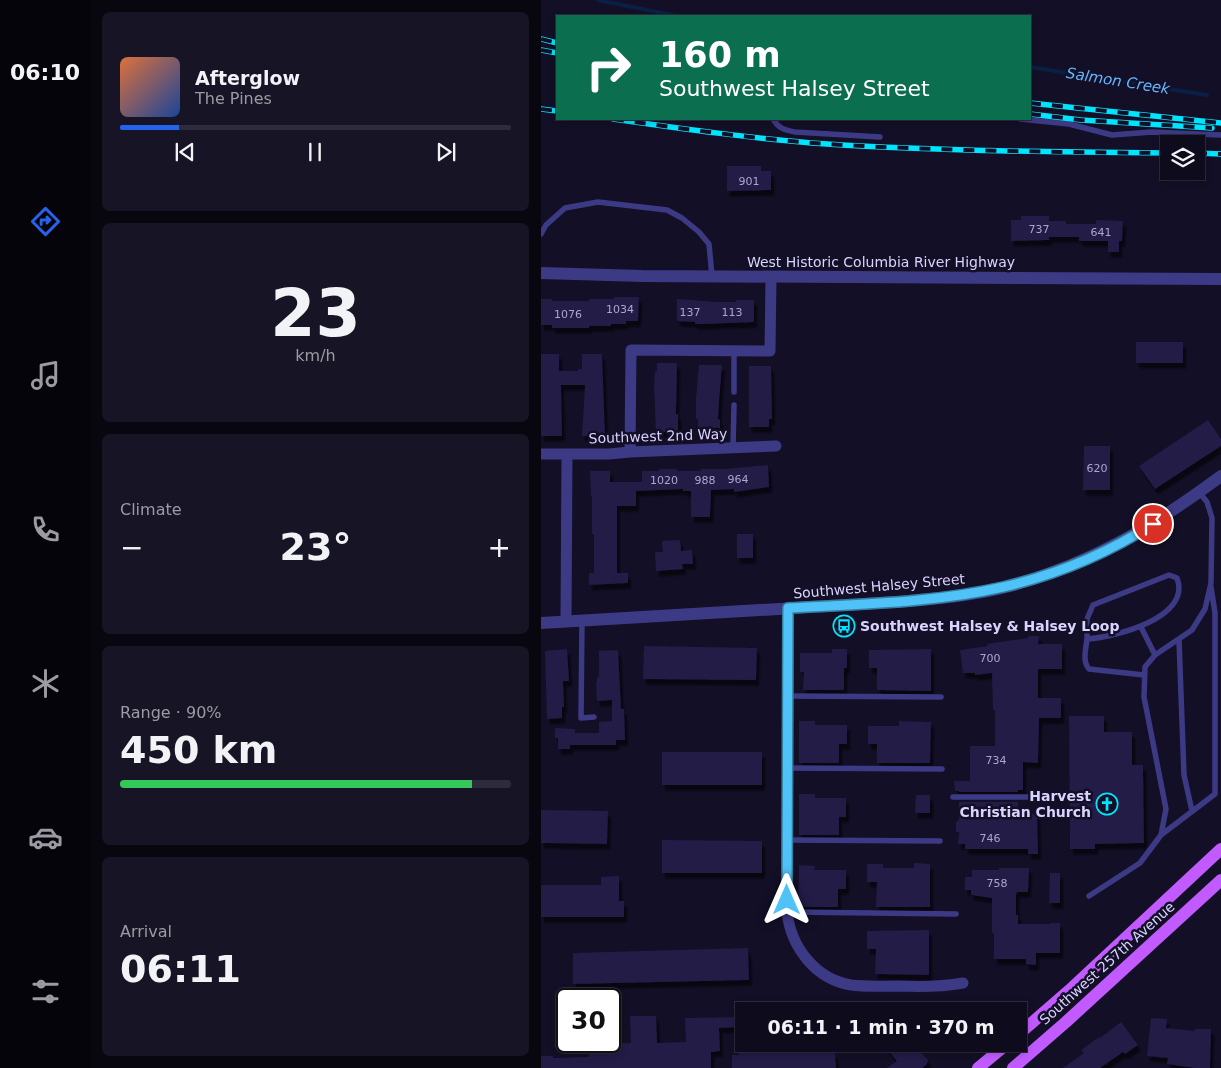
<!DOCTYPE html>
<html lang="en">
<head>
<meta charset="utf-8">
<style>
	body { margin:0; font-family:"DejaVu Sans",sans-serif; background:#171425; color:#f1f3f6; height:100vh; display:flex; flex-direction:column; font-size:19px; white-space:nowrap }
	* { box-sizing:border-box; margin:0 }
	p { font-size:16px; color:#9b9ba3 }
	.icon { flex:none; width:28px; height:28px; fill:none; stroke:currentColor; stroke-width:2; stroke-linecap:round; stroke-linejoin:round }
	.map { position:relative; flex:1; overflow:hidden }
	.side { display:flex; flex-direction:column; gap:12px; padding:12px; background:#08060f; width:451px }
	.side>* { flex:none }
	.banner { position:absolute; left:15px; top:15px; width:475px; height:105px; border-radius:0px; box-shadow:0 2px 8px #0003,0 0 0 1px #2e2b3b; background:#0b6e4f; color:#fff; overflow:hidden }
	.fabs { position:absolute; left:619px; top:135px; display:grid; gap:10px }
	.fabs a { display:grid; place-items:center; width:45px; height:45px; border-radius:0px; background:#0e0b1c; box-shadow:0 2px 8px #0003,0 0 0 1px #2e2b3b; font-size:25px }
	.speed { position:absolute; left:15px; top:988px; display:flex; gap:10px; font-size:25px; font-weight:700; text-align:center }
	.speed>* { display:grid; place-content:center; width:65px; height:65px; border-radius:50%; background:#0e0b1c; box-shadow:0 2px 8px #0003,0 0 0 1px #2e2b3b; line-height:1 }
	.speed .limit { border:2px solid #111; border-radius:8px; background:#fff; color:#111 }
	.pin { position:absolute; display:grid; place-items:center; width:42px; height:42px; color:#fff; margin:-21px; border:2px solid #fff; border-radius:50%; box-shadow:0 1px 5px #0007 }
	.me { position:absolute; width:55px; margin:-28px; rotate:0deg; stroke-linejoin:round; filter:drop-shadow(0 0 4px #0008) }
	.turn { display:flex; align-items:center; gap:18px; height:105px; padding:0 20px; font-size:22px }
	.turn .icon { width:65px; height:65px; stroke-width:2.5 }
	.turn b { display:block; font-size:35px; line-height:42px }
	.big { font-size:38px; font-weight:600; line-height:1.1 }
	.side .widget { flex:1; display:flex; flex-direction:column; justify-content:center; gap:8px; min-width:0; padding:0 18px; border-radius:8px; background:#171425 }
	.side .dial { align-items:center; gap:0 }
	.dial b { font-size:65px; line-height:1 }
	.song { display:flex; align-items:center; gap:15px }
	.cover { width:60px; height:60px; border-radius:8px; background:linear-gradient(135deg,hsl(20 70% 55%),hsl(220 70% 35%)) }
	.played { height:5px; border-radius:2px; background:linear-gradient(90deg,#2563eb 15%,#2e2b3b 15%) }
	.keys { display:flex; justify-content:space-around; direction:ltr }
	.heat { display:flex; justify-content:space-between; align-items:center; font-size:28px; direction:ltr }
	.charge { height:8px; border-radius:4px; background:linear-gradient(90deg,#34c759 90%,#2e2b3b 0) }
	.trip { position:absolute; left:194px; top:1002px; width:292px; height:50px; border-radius:0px; background:#0e0b1c; box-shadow:0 2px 8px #0003,0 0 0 1px #2e2b3b; font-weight:600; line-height:50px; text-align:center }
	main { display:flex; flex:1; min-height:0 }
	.tab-bar { display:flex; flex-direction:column; width:90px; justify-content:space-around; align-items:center; background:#06040b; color:#9b9ba3 }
	.tab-bar .icon { width:35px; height:35px }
	.tab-bar .on { color:#2563eb }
	.tab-bar b { font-size:22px; color:#f1f3f6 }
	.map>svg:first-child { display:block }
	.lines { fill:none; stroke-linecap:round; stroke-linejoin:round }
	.stream { stroke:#0a1f44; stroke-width:4 }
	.building { fill:#241b47; filter:url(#shadow) }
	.service { stroke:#3d3a85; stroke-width:5.5 }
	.minor { stroke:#3d3a85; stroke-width:11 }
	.tertiary { stroke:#3d3a85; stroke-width:12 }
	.primary { stroke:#c25bff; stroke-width:12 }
	.rail-casing { stroke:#00e5ff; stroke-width:5.5 }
	.rail { stroke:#130f26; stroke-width:4; stroke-dasharray:11; stroke-linecap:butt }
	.route-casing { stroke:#337fa1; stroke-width:12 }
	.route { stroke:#4fc3f7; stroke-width:9 }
	.labels { text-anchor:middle; stroke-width:5; stroke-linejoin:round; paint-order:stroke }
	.number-label { font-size:11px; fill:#aca6d1 }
	.street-label { font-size:14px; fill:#d9d4ff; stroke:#130f26 }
	.poi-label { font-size:14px; font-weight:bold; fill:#d9d4ff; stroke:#130f26; text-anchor:start }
	.water-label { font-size:15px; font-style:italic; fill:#62b6ff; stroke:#130f26 }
</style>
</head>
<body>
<main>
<nav class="tab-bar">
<b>06:10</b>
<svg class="icon on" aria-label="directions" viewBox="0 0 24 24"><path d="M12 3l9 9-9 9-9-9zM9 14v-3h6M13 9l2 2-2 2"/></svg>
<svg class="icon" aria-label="music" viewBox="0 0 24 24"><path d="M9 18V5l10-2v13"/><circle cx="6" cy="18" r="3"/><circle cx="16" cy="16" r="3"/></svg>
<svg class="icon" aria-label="phone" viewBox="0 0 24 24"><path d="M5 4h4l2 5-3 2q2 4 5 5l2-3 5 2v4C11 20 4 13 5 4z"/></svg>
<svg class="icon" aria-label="climate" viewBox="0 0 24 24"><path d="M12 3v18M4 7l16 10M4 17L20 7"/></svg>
<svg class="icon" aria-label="car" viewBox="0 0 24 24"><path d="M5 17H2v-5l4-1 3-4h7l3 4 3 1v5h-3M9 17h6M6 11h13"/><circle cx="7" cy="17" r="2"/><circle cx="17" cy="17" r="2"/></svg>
<svg class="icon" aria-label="filters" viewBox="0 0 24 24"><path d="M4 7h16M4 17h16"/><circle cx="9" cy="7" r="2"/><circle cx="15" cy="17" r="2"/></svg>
</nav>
<section class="side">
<div class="widget">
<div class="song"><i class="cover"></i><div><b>Afterglow</b><p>The Pines</p></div></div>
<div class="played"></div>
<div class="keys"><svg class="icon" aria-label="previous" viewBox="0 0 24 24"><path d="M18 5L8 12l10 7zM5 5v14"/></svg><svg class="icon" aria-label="pause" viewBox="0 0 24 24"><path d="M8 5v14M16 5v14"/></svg><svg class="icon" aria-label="next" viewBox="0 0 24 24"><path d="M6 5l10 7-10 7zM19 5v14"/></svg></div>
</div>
<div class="widget dial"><b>23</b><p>km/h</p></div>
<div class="widget"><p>Climate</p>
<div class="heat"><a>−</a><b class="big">23°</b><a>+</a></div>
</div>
<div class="widget"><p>Range · 90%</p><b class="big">450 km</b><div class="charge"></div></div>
<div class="widget"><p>Arrival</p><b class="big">06:11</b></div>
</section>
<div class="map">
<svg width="680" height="1068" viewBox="0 0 680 1068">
	<defs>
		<filter id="shadow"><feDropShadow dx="3" dy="5.5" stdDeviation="1" flood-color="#0009"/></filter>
	</defs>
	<rect width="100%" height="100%" fill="#130f26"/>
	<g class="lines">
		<path class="stream" d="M 57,0 L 136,16
			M 489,67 L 666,95"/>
	</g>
	<path class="building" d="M 186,166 L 220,166 L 220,171 L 230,171 L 230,190 L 186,191 Z
		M 480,216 L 508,216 L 508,221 L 525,221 L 525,224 L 555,224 L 555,220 L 582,221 L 581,241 L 578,241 L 578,252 L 567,252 L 567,241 L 538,241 L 538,237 L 508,237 L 508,240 L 470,241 L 470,220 L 480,220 Z
		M 73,297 L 98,297 L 97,321 L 85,321 L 85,324 L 70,324 L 70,326 L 48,326 L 48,328 L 11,328 L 11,325 L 0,325 L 0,299 L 11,299 L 11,301 L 48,301 L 48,299 L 73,299 Z
		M 136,299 L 177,302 L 195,302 L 195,300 L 213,300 L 213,322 L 163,324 L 154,324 L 154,322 L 136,321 Z
		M 595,342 L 642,342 L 642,363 L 595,363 Z
		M 0,354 L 18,354 L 18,371 L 37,371 L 37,369 L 41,369 L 41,354 L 61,354 L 64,436 L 41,436 L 44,385 L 20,385 L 21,436 L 0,436 Z
		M 116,363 L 136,363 L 135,414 L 137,414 L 137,432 L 115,432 L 113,385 L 114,371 L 116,371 Z
		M 158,365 L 181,365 L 178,401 L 177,419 L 179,420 L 179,428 L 157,428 L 157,419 L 155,419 L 155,399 Z
		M 208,366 L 230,366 L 231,419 L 228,419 L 228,427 L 208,427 Z
		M 667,420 L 680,439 L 680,446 L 614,489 L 598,466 Z
		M 543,446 L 569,446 L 569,490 L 542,490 Z
		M 227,465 L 228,487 L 193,492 L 193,489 L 170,490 L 169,517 L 150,517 L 150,491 L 142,491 L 142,489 L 95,491 L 95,506 L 76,506 L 76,573 L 87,573 L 87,583 L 48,585 L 48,573 L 53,573 L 53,534 L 51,534 L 51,496 L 50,496 L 49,471 L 69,471 L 69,482 L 101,482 L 101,471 L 118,471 L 118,469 L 136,469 L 136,471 L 160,471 L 160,469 L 183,469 Z
		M 196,534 L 212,534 L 212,558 L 196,558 Z
		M 139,540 L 140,551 L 151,550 L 152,564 L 141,564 L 142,569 L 115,571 L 114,552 L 122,552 L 121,541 Z
		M 487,636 L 498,636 L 497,644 L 521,644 L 521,669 L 497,669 L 497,698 L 520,698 L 520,718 L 498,718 L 497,763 L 482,762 L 482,790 L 477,790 L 477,792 L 418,792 L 418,791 L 414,791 L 413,781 L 429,781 L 429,746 L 454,746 L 454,710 L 452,710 L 451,673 L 434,675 L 434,673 L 422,673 L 419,650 L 447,646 L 446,644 L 487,638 Z
		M 103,646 L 216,648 L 215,680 L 102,679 Z
		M 26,649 L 28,681 L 22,681 L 23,707 L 21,707 L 21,718 L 6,719 L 4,651 Z
		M 291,649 L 306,649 L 306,668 L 303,668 L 303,690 L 262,690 L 263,672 L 259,672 L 259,653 L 291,653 Z
		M 390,649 L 390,691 L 336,690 L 336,668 L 328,668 L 328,650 Z
		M 77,650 L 80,709 L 83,709 L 84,740 L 75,740 L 75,745 L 29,745 L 29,749 L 17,749 L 17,738 L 14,738 L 14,728 L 34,729 L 34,733 L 58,733 L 58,722 L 71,721 L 71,700 L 56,701 L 55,682 L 56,682 L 56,677 L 58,677 L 58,651 Z
		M 528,716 L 563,716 L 563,732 L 591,732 L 591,765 L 602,765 L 603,843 L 554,844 L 554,849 L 529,849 Z
		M 258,721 L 274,721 L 274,725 L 306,725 L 306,744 L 298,744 L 298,763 L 258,763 Z
		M 358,721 L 390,722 L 389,763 L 336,763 L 336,744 L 327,744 L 327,726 L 358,726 Z
		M 121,752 L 221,752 L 221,785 L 121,785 Z
		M 258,794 L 274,794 L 274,798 L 305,798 L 305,817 L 298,817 L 298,835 L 258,835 Z
		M 375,795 L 389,795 L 389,813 L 374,813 Z
		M 418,802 L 477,802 L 478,814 L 496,814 L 497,854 L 487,854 L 487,849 L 424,849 L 424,844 L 417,844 L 418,832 L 415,832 L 415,822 L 418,820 Z
		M 0,810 L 67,811 L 66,844 L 0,843 Z
		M 121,840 L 221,841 L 221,873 L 121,873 Z
		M 373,863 L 389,864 L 389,907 L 335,907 L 336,882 L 326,882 L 326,864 L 342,864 L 342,868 L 373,868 Z
		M 258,865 L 274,866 L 273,870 L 305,870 L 305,889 L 297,889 L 297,907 L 257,907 Z
		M 458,868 L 488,868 L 487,892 L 476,892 L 475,895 L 475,915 L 477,915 L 477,924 L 509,924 L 509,923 L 519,923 L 519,953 L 495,953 L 495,965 L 485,964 L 485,959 L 453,959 L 453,933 L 451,933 L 451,898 L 430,895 L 430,890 L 424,890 L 424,877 L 431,877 L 431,870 L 458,870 Z
		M 509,873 L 519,873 L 519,903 L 508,903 Z
		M 78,876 L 78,901 L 83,901 L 83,917 L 0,917 L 0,885 L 60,885 L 60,877 Z
		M 388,930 L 388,975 L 334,974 L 335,949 L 326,949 L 326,931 Z
		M 207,948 L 208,980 L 32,984 L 32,953 Z
		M 89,1016 L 115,1016 L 116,1043 L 145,1042 L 144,1018 L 202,1017 L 202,1027 L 178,1028 L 179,1051 L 170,1052 L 170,1068 L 0,1068 L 0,1056 L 12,1056 L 12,1058 L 48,1057 L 48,1044 L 90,1043 Z
		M 610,1018 L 626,1019 L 625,1028 L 654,1031 L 654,1029 L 670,1029 L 669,1068 L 654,1068 L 626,1064 L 627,1058 L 606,1056 Z
		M 580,1022 L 597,1045 L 584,1054 L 582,1052 L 559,1068 L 522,1068 L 543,1053 L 540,1050 L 558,1037 L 559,1038 Z
		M 342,1044 L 372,1044 L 387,1060 L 386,1064 L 381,1068 L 346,1068 L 356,1061 Z
		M 287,1048 L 287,1053 L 294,1053 L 295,1068 L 191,1068 L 191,1055 L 198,1055 L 198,1050 Z"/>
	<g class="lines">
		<path class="service" d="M 232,119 C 238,129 244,130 254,132 L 339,137
			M 479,119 L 528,124 L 571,135 L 611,132 L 680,135
			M 0,234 L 5,225 L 24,208 L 57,202 L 126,210 L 141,218 L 158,232 L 168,244 L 171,276
			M 193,392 L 193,350
			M 192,448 L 193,405
			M 628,575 L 636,578 C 651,618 574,637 546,639 L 546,619 L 552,605 Z
			M 41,620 L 40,718 L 53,717
			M 600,627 L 614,655
			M 546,639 C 545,649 541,661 548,669 L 603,675
			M 638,640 L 643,775 L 651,811
			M 246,696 L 400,697
			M 246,768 L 401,769
			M 412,797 L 504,797
			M 620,835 L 674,794 L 674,613 L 670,587
			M 246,840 L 399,841
			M 548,896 L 599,863 L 620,835 L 625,809 L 603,697 L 604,667 L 614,655 L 651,630 L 664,609 L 670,583 L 671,518 L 666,502 L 658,492
			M 246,912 L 415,914"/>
		<path class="minor" d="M 89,452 L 90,350 L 229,351 L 230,277
			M 0,454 L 68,454 L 89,452 L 235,446
			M 247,608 L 246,912 C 250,947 274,979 310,985 C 325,987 341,986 357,986 C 379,987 400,987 422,983
			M 25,621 L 26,454"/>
		<path class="tertiary" d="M 0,273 L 101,276 L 680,279
			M 0,623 L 355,602 C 392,599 429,596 465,587 C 549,565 611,527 680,476"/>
		<path class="primary" d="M 478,1034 L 532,987 L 680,849
			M 437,1068 L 466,1044
			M 472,1068 L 525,1022 L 680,880"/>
		<g class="rail-casing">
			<path id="rail" d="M 0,39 L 16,43
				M 0,50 L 16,53
				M 489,103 L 680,123
				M 0,109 L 16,111
				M 489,114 L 540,120 L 671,128
				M 72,119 C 143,129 215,139 286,144 C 400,151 514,152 628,153
				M 655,153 L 680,154"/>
		</g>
		<use href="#rail" class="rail"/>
	</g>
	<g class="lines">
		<g class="route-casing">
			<path id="route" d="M 246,900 L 247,608 C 319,604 392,603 462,587 C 514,575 567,553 612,524"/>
		</g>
		<use href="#route" class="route"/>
	</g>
	<defs>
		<g id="bus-ring" transform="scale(1.125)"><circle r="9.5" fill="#130f26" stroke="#00e5ff" stroke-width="1.5"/><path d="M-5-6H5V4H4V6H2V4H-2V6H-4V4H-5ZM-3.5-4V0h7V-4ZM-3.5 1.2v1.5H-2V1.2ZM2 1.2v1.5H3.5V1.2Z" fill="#00e5ff"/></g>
		<g id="church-ring" transform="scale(1.125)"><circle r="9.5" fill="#130f26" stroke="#00e5ff" stroke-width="1.5"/><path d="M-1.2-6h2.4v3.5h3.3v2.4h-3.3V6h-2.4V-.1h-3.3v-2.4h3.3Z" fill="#00e5ff"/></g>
	</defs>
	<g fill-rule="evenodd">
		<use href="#bus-ring" x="303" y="626"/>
		<use href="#church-ring" x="566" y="804"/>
	</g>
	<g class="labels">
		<g class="number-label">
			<text x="208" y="185">901</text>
			<text x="498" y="233">737</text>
			<text x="560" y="236">641</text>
			<text x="79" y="313">1034</text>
			<text x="149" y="316">137</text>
			<text x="191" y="316">113</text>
			<text x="27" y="318">1076</text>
			<text x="556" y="472">620</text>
			<text x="197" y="483">964</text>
			<text x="123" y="484">1020</text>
			<text x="164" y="484">988</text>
			<text x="449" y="662">700</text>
			<text x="455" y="764">734</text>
			<text x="449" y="842">746</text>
			<text x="456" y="887">758</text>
		</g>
		<g class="street-label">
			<text x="340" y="267">West Historic Columbia River Highway</text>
			<text transform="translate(117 436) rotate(-2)" y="5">Southwest 2nd Way</text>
			<text transform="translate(338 586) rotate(-5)" y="5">Southwest Halsey Street</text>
			<text transform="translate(566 963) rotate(-42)" y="5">Southwest 257th Avenue</text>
		</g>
		<g class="poi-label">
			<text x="319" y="631">Southwest Halsey &amp; Halsey Loop</text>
			<text x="550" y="801" text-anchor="end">Harvest<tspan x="550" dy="16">Christian Church</tspan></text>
		</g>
		<g class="water-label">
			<text transform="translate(577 81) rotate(9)" y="5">Salmon Creek</text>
		</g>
	</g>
</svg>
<div class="fabs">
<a><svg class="icon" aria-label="layers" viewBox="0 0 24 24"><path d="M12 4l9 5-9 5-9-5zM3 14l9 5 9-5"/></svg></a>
</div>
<div class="speed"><div class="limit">30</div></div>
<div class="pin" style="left:612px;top:524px;background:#d93025"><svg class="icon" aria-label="arrive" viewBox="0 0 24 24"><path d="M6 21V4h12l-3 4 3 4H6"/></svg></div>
<svg class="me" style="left:246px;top:900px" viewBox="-20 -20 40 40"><path d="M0-17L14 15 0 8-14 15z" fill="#4fc3f7" stroke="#fff" stroke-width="4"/></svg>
<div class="trip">06:11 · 1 min · 370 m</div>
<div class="banner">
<div class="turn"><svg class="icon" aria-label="right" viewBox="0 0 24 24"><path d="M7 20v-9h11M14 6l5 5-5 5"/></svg><div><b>160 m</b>Southwest Halsey Street</div></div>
</div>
</div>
</main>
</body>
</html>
